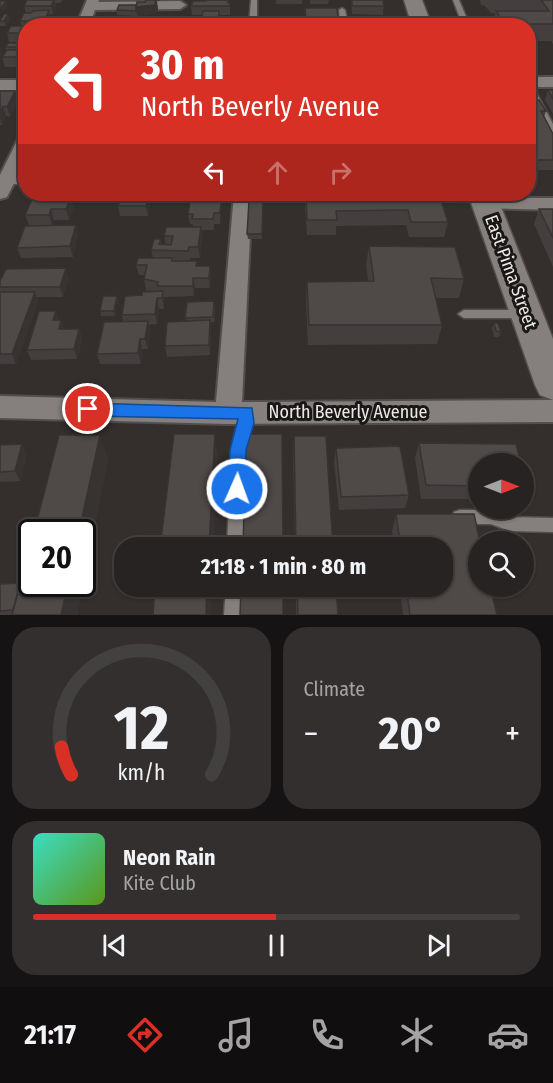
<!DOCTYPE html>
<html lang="en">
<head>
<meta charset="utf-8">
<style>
	body { margin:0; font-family:"Fira Sans Condensed",sans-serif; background:#332f2f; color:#f1f3f6; height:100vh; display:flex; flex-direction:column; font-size:22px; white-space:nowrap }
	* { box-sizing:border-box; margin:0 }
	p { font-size:20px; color:#a4a4a5 }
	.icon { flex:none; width:33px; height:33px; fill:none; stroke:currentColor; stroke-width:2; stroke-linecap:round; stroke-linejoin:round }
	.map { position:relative; height:615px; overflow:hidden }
	.sheet { display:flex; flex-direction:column; gap:12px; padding:12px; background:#151313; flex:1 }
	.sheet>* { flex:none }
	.guide { position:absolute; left:18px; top:18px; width:518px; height:183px; border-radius:24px; box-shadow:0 2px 4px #0004,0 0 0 2px #434040; background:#d93025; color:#fff; overflow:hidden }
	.needle { width:39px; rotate:90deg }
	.fabs { position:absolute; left:468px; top:453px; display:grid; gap:12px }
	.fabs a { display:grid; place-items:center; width:66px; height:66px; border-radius:50%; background:#272322; box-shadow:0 2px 4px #0004,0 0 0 2px #434040; font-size:30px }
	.speed { position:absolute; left:18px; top:519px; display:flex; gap:12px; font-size:30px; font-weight:700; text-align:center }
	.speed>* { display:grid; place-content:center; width:78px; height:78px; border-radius:50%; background:#272322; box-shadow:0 2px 4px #0004,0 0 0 2px #434040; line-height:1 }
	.speed .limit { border:3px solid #111; border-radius:9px; background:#fff; color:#111 }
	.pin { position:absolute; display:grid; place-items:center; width:51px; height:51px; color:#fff; margin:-26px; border:3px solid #fff; border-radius:50%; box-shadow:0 2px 6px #0007 }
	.me { position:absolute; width:66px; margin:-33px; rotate:2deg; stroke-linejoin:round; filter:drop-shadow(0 0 4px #0008) }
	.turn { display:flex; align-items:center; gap:21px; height:126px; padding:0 24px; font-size:27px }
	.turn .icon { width:78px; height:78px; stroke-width:2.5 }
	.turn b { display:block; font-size:42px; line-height:51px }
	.lanes { display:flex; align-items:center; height:57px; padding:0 24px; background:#0003; justify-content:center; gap:30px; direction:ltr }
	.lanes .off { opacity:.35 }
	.big { font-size:45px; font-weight:700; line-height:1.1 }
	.sheet .tile { flex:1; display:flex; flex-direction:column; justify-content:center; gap:9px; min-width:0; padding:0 21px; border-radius:24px; background:#332f2f }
	.sheet .dial { align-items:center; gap:0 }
	.dial svg { height:156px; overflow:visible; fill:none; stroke:#434040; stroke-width:7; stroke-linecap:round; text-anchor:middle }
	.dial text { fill:#f1f3f6; stroke:none }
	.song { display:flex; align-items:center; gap:18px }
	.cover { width:72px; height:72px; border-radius:9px; background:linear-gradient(135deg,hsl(170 70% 55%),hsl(90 70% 35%)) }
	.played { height:6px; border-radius:3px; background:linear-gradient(90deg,#d93025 50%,#434040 50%) }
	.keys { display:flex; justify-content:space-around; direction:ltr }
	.heat { display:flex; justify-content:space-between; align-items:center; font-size:33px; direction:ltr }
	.sheet .tiles { flex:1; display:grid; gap:12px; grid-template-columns:1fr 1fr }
	.tile:last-child { grid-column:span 2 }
	.trip { position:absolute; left:114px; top:537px; width:339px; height:60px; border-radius:24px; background:#272322; box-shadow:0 2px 4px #0004,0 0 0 2px #434040; font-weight:700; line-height:60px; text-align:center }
	.tabs { display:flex; height:96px; justify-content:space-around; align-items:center; background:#100e0e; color:#a4a4a5 }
	.tabs .icon { width:42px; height:42px }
	.tabs .selected { color:#d93025 }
	.tabs b { font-size:27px; color:#f1f3f6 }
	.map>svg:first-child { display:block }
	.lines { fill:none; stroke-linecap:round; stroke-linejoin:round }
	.lane-casing { stroke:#514e4d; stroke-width:3 }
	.street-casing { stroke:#514e4d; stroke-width:4 }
	.secondary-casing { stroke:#514e4d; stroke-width:3 }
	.lane { fill:#85807e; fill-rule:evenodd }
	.street { fill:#85807e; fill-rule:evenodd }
	.secondary { fill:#85807e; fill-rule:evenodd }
	.wall { fill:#443f3e }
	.shaded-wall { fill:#373332 }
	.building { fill:#4f4948; stroke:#373332; stroke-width:1.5 }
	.route { fill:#1a73e8; stroke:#114b97; stroke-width:1.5 }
	.labels { text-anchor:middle; stroke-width:6; stroke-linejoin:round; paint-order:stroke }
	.street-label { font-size:18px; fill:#ece9e8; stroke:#1a1717 }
</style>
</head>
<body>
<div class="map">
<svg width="553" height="615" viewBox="0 0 553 615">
	<rect width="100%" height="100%" fill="#342f2d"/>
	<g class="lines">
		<g class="lane-casing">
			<path id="lane" d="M 251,0 L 257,0 L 257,26 L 249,26 Z
				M 453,0 L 459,0 L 470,26 L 463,26 Z
				M 342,8 L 345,10 L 348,23 L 344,25 L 340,23 L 339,10 Z
				M 528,83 L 532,85 L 553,124 L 553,135 L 549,132 L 528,93 Z
				M 26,178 L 26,184 L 6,184 L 1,181 L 6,178 Z
				M 294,194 L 325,194 L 326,195 C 319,200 301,199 294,194 Z
				M 425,196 L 484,196 L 489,199 L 484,202 L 421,201 L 421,197 Z
				M 464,310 L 525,310 L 531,314 L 525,318 L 464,318 L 458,314 Z
				M 246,407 L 251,409 L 253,423 L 245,450 L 243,548 L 227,548 L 231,450 L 241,409 Z
				M 460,510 L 491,510 L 510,517 L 553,518 L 553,532 L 510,531 L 491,524 L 460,524 L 454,522 L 452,517 L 454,512 Z
				M 226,586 L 242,586 L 242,615 L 224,615 Z"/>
		</g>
		<g class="street-casing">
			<path id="street" d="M 87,0 L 99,0 L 98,2 L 180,1 L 186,5 L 180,9 L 95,10 L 89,26 L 76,26 Z
				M 528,77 L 553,77 L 553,87 L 528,87 Z
				M 0,80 L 26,80 L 26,90 L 0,90 Z
				M 26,136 L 26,160 L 9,193 L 7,197 L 0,199 L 0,175 L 17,141 Z
				M 234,194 L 252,194 L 242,402 L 553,400 L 553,422 L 228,424 L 0,418 L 0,396 L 216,402 Z
				M 486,198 L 553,198 L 553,210 L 479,208 L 476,204 L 479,200 Z"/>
		</g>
		<g class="secondary-casing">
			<path id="secondary" d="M 404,0 L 422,0 L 432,26 L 412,26 Z
				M 468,194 L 496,194 L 553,339 L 553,400 L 540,395 L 535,385 Z"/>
		</g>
		<use href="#lane" class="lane"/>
		<use href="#street" class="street"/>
		<use href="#secondary" class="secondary"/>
	</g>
	<path class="wall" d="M 27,0 L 62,0 L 60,3 L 55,3 L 56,8 L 53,14 L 50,14 L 51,19 L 48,26 L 26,26 L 26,42 L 9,42 L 7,33 L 22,26 L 20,21 L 26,13 L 24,6 Z
		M 146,0 L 160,0 L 160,1 L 157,1 L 158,9 L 156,13 L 137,16 L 117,15 L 117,10 L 136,5 L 145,2 Z
		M 200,0 L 228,0 L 229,3 L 230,3 L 230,15 L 220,15 L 219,26 L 201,26 L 202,15 L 192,15 L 191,6 L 206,0 Z
		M 276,0 L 302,0 L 302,4 L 276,4 Z
		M 310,0 L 329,0 L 328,4 L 310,4 Z
		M 351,0 L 384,0 L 383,15 L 352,14 Z
		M 480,0 L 553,0 L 553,44 L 551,41 L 528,41 L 528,26 L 492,26 L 495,13 L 491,13 L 485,6 L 481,5 Z
		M 305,8 L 338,18 L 390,26 L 305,26 Z
		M 8,14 L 10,19 L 6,26 L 0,26 L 0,20 Z
		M 26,43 L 26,67 L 5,67 L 2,57 L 6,50 L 5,47 Z
		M 548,90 L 553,90 L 553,114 L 545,100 Z
		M 0,91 L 15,91 L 18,101 L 10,117 L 6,116 L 2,125 L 0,125 Z
		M 528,100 L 546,111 L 544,117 L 553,134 L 553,170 L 528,170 Z
		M 37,194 L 77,194 L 76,198 L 71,198 L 74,207 L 69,220 L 54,220 L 52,225 L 76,225 L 78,235 L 73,257 L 21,258 L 17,248 L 46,225 L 29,225 L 25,215 L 38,197 Z
		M 142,194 L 149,194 L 150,204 L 148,216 L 120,216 L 118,206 Z
		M 185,194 L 223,194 L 220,224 L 214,224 L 214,230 L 202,230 L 202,237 L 200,258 L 190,258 L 190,261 L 198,266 L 210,266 L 211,277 L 210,288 L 195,288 L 194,296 L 164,297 L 164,309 L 159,309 L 157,324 L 149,325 L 150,331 L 148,349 L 142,349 L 141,364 L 100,364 L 97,354 L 123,321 L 122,315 L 142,295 L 157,292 L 146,290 L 144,279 L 145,275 L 139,275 L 136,265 L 153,258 L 151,250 L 161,239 L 161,244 L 166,245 L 164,236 L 193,227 L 193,224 L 190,224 L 188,214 L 190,203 L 186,203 Z
		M 305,194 L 439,194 L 448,222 L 444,237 L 409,237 L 406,225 L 336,226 L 336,235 L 307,235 L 305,206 Z
		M 263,202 L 262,239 L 248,239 L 247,234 Z
		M 539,209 L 553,209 L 553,267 L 534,224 Z
		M 369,246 L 464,279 L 459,298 L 436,298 L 442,325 L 437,344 L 308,345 L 306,301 L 307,282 L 368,281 L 366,265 Z
		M 69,278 L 63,297 L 37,297 L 38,302 L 16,364 L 0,364 L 0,281 Z
		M 117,296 L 118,301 L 115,316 L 101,316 L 100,311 Z
		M 215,306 L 214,322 L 210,322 L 211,331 L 210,355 L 167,357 L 165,346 L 186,321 L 185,318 Z
		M 59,320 L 64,329 L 79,329 L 82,339 L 77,359 L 31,360 L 27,350 Z
		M 494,323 L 501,332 L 499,337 L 494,337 L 492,328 Z
		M 294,436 L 333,548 L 295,548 L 293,460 Z
		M 419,443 L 478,464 L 478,499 L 421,499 L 415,458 Z
		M 0,445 L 27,454 L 20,481 L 0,482 Z
		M 336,448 L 409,495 L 405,508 L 339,510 L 334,462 Z
		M 108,459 L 77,615 L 0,615 L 0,584 L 20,583 Z
		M 524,472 L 528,486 L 524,494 Z
		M 474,514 L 480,542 L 478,542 L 478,586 L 490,586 L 497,615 L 403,615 L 399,586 L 442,586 L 442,548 L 394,548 L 392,531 L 396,515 Z
		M 296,586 L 336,586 L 338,615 L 296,615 Z"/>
	<path class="shaded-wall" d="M 54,0 L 56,8 L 53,14 L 51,6 Z
		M 156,0 L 158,9 L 156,13 L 137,16 L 136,7 Z
		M 6,1 L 8,6 L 2,13 L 1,8 Z
		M 49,10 L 51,19 L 48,26 L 45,26 L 44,21 Z
		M 8,14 L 10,19 L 6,26 L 4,21 Z
		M 0,45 L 3,54 L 0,59 Z
		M 15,91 L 18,101 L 10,117 L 7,107 Z
		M 3,106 L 6,116 L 2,125 L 0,119 L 0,112 Z
		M 149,194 L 150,204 L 148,216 L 146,206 Z
		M 222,194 L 223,194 L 220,224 L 220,213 Z
		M 71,197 L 74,207 L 69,220 L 66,209 Z
		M 51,209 L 54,220 L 52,225 L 49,215 Z
		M 76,225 L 78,235 L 73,257 L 70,246 Z
		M 201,227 L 202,237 L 200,258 L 198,247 Z
		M 210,266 L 211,277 L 210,288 L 209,278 Z
		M 66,268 L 69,278 L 63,297 L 60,287 Z
		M 193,278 L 195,288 L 194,296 L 193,286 Z
		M 163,291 L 164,302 L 164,309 L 162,298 Z
		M 35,292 L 38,302 L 16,364 L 12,354 Z
		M 117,296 L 118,301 L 115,316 L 114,311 Z
		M 157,298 L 159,309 L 157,324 L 155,314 Z
		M 56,311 L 59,321 L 53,320 Z
		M 61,320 L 65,330 L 59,329 Z
		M 210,320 L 211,331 L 210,355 L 209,345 Z
		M 148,321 L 150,331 L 148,349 L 145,339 Z
		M 79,329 L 82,339 L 77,359 L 74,349 Z
		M 140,339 L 142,349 L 141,364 L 138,353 Z
		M 215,434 L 218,458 L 214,548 L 209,548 Z
		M 100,435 L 108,459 L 77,615 L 61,615 L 68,584 L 82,584 L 82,532 L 79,532 Z
		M 22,444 L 27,454 L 20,481 L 15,471 Z
		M 207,586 L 212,586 L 211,615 L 206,615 Z"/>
	<path class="building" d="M 27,0 L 54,0 L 51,6 L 24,6 Z
		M 146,0 L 156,0 L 155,5 L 136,7 L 137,2 L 145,2 Z
		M 206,0 L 228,0 L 228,3 L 230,3 L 230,6 L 191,6 L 193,1 L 206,1 Z
		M 352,0 L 383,0 L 384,6 L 352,6 Z
		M 541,0 L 553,0 L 553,24 L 505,24 L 496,11 L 549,11 Z
		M 0,1 L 6,1 L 1,8 L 0,8 Z
		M 119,5 L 136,5 L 136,11 L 117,10 Z
		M 305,8 L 337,8 L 338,18 L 388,18 L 390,26 L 315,26 L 314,21 L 306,21 Z
		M 49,10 L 44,21 L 20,21 L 24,13 L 31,13 L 33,11 Z
		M 203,11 L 219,11 L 218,24 L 201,24 Z
		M 4,14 L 8,14 L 4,21 L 0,21 L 0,20 Z
		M 276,18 L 293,18 L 294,20 L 276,22 Z
		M 298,20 L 299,23 L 302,23 L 302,26 L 272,26 L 272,22 Z
		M 25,23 L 42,23 L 41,26 L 26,26 L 26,33 L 7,33 L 11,26 L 24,26 Z
		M 107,26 L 107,25 L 132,26 Z
		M 8,43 L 26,43 L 26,48 L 24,50 L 26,50 L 26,57 L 2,57 L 7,50 L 16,50 L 18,47 L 5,47 Z
		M 548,90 L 553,90 L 553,99 Z
		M 0,91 L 15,91 L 7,107 L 3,106 L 0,112 Z
		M 528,100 L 539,100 L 546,111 L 541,111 L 553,134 L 553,160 L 530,160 L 528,155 Z
		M 122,194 L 149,194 L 146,206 L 118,206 Z
		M 191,194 L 222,194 L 220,213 L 214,213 L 213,219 L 192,219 L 193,214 L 188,214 Z
		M 306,194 L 439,194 L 448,222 L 411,222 L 408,210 L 336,211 L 337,220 L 307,220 Z
		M 33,197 L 71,197 L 66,209 L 51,209 L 49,215 L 25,215 Z
		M 249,201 L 263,202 L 262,234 L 247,234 Z
		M 539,209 L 553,209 L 553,238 Z
		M 76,225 L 70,246 L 17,248 L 25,226 Z
		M 166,227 L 201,227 L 198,247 L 189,247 L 188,251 L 151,250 L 154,239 L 161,239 L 159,244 L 171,245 L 173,236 L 164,236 Z
		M 369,246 L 455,247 L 464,279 L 431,278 L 442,325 L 309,325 L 307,282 L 374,281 Z
		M 138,258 L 172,258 L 172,261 L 197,261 L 196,266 L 210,266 L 209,278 L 193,278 L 193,286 L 157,286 L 158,282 L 144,279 L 147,265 L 136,265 Z
		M 66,268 L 60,287 L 0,287 L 0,281 L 6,269 Z
		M 163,291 L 162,298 L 157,298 L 155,314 L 122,315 L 125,296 L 142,295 L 142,292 Z
		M 0,292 L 35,292 L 12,354 L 0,354 Z
		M 103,296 L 117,296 L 114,311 L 100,311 Z
		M 214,301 L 213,317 L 185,318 L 187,302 Z
		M 39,311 L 56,311 L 53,320 L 61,320 L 59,329 L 79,329 L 74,349 L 27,350 Z
		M 210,320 L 209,345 L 165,346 L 167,322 Z
		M 148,321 L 145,339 L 140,339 L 138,353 L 97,354 L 104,322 Z
		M 494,323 L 498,323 L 501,332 L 496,331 Z
		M 174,434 L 215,434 L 209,548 L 160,548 Z
		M 246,434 L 282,434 L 283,548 L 243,548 Z
		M 59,435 L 100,435 L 79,532 L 34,532 Z
		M 294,436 L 326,436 L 333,548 L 296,548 Z
		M 419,443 L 516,444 L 521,464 L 478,464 L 478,486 L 426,485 Z
		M 22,444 L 15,471 L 0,472 L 0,445 Z
		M 400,446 L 409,495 L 341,497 L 336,448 Z
		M 524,472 L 528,486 L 524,486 Z
		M 396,514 L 474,514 L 480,542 L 478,542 L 478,586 L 490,586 L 497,615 L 410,615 L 406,586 L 442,586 L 442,548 L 401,548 Z
		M 32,540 L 32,584 L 68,584 L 61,615 L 12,615 Z
		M 20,583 L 13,610 L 0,611 L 0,584 Z
		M 155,586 L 207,586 L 206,615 L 153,615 Z
		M 241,586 L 283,586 L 283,615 L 240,615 Z
		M 297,586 L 336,586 L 338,615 L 298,615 Z"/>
	<path class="route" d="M 88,403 L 252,408 L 254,423 L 246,450 L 245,489 L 243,495 L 237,497 L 230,495 L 228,489 L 230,450 L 238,419 L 88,416 L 83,414 L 80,409 L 83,404 Z"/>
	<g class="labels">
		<g class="street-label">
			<text transform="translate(511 272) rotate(70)" y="6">East Pima Street</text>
			<text x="348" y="418">North Beverly Avenue</text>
		</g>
	</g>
</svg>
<div class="fabs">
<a><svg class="needle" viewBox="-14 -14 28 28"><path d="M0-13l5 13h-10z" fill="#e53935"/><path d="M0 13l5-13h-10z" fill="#a4a4a5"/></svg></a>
<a><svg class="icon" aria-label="search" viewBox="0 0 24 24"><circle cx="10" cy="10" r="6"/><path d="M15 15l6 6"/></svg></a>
</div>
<div class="speed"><div class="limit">20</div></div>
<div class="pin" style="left:88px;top:409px;background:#d93025"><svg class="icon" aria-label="arrive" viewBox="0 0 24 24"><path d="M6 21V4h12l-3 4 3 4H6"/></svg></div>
<svg class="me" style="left:237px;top:489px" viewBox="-20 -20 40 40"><circle r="17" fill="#1a73e8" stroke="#fff" stroke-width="3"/><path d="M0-11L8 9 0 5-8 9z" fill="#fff"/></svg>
<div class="trip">21:18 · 1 min · 80 m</div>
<div class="guide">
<div class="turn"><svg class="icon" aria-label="left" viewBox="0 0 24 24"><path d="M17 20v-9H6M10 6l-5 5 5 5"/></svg><div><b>30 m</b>North Beverly Avenue</div></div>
<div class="lanes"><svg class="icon" aria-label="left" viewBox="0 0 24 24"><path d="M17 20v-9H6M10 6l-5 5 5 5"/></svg><svg class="icon off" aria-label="ahead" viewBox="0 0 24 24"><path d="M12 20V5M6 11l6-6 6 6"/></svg><svg class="icon off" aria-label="right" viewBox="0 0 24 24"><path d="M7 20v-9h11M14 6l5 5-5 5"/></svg></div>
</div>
</div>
<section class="sheet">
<div class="tiles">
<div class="tile dial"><svg viewBox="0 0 100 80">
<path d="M14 69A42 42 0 1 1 86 69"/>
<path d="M14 69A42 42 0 0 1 9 55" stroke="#d93025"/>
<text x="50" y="56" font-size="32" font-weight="700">12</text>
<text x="50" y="72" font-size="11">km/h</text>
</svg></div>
<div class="tile"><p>Climate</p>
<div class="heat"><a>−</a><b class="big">20°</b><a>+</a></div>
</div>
<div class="tile">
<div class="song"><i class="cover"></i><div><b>Neon Rain</b><p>Kite Club</p></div></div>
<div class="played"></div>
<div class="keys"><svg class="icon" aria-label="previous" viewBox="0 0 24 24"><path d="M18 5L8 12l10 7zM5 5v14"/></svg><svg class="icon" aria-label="pause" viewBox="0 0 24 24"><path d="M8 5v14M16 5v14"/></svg><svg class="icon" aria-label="next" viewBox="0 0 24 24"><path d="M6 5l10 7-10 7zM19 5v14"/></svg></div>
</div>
</div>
</section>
<nav class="tabs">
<b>21:17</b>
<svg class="icon selected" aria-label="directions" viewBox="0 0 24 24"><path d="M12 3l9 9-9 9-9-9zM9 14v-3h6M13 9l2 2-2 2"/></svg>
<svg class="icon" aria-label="music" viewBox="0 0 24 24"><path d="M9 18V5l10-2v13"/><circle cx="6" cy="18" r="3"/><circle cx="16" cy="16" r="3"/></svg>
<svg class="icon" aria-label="phone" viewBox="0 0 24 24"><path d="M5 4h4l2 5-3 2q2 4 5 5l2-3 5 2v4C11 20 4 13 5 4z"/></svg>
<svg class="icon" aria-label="climate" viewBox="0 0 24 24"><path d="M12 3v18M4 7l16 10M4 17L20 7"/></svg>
<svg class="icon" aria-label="car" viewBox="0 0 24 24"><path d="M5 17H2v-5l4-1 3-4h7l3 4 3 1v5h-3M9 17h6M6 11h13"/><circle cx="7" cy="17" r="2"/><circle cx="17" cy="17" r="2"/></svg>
</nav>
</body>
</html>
